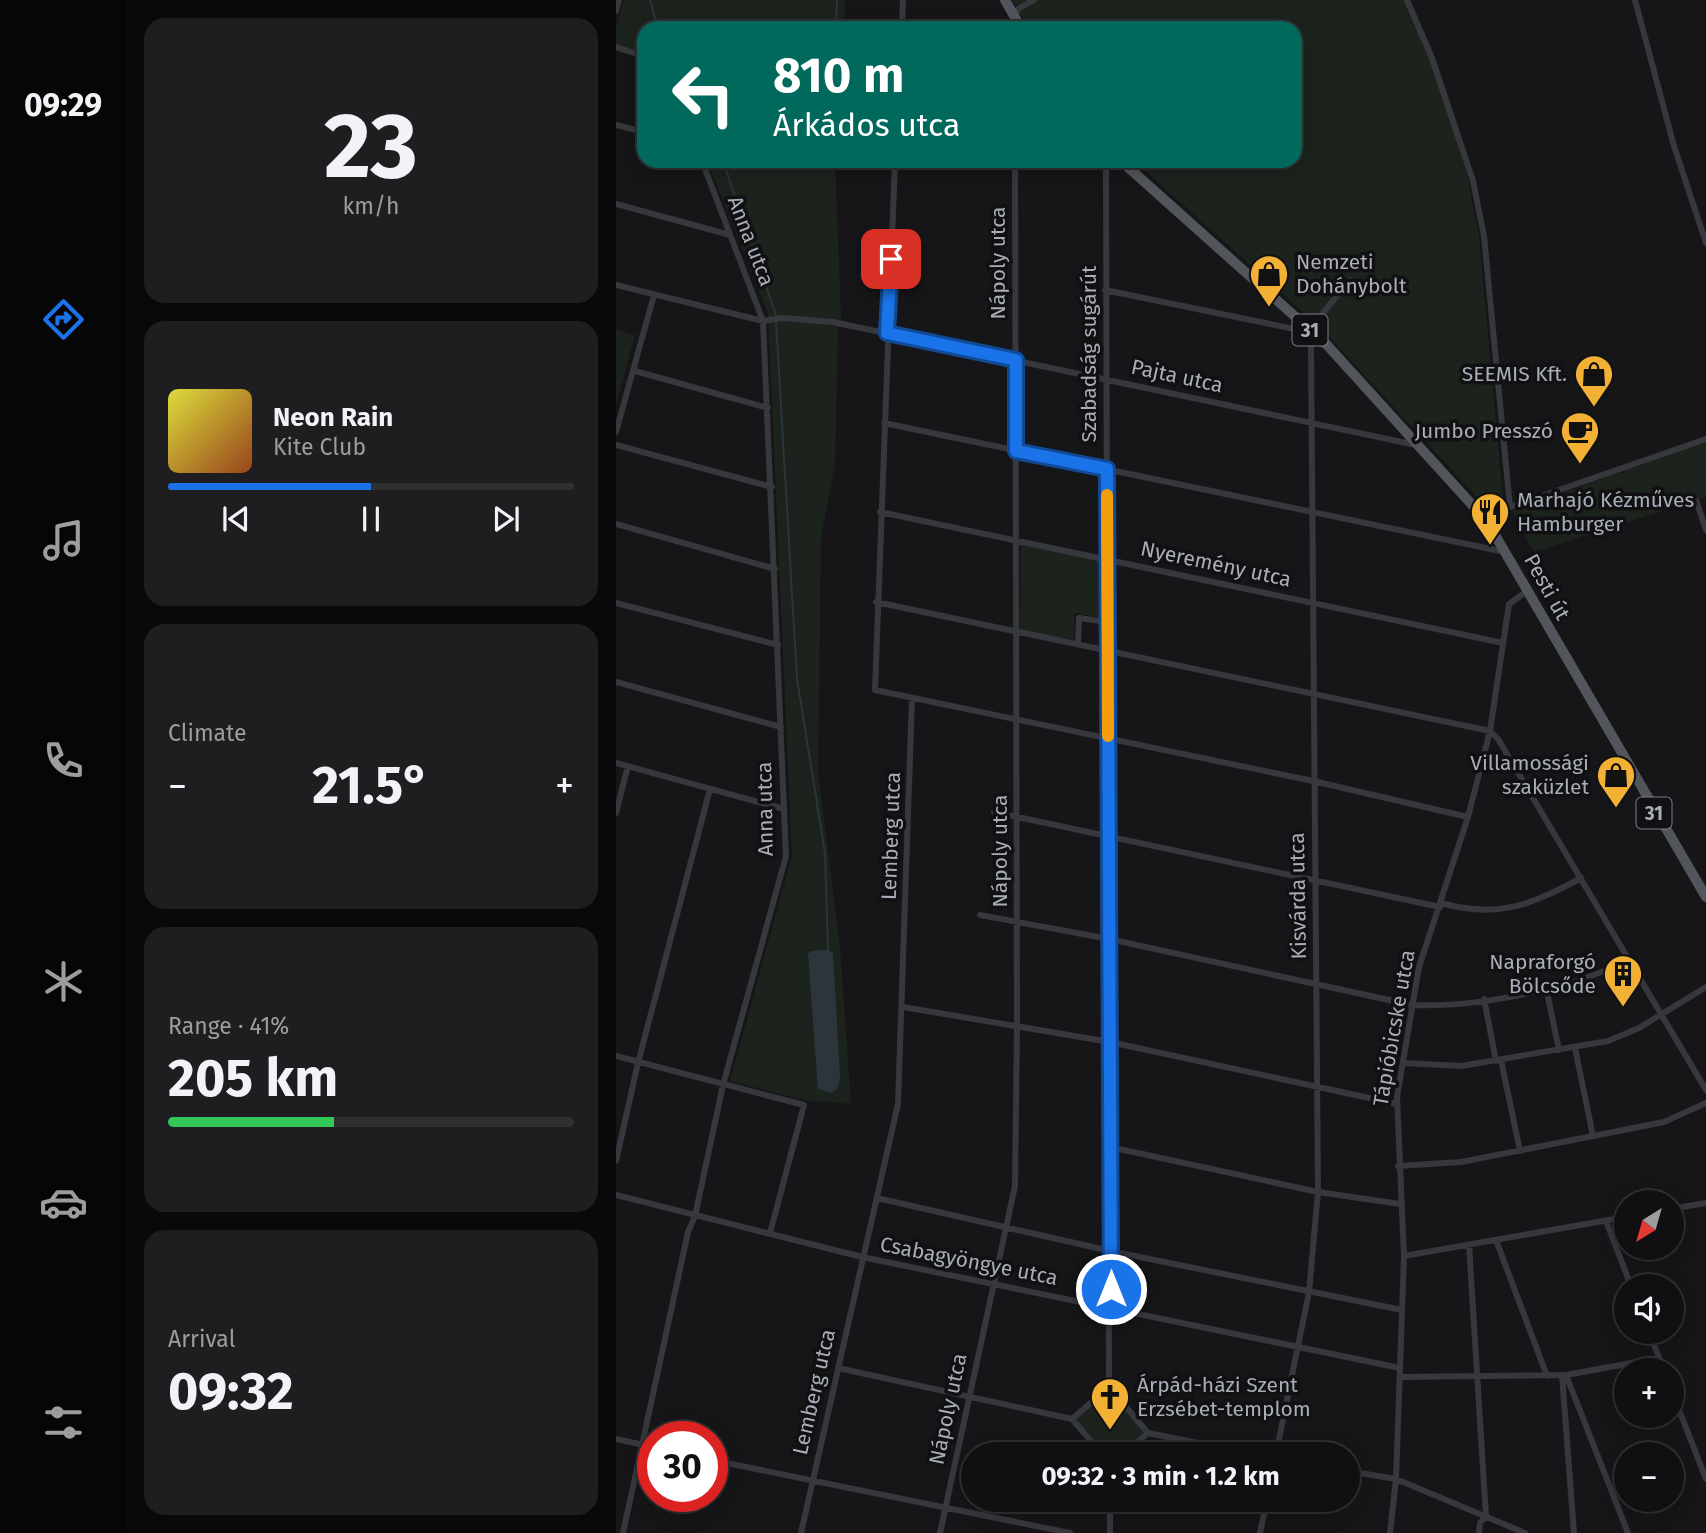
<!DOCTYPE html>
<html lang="en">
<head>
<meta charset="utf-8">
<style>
	body { margin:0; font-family:"Fira Sans",sans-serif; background:#1e1e20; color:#f1f3f6; height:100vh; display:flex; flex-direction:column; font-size:26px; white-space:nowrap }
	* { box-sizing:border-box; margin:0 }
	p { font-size:23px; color:#9c9d9f }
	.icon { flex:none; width:38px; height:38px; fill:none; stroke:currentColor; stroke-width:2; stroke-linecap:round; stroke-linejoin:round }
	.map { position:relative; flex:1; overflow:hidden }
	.drawer { display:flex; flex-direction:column; gap:18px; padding:18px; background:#09090a; width:490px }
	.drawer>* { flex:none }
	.hud { position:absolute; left:21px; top:21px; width:665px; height:147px; border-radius:21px; box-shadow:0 4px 18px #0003,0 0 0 2px #303032; background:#00695c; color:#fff; overflow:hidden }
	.needle { width:46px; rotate:217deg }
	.controls { position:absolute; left:998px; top:1190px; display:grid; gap:14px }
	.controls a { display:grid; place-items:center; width:70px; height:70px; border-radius:50%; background:#101012; box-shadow:0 4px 18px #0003,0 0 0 2px #303032; font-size:35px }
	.speed { position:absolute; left:21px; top:1421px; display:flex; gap:14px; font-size:35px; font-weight:700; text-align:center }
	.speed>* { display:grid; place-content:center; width:91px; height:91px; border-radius:50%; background:#101012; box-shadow:0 4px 18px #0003,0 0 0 2px #303032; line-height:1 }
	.speed .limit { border:10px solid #d22; background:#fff; color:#111 }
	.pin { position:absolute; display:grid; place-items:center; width:60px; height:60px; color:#fff; margin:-30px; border-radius:14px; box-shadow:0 4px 10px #0006 }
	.me { position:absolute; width:77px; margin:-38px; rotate:0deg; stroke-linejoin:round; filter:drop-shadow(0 0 5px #0008) }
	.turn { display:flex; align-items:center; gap:24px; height:147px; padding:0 21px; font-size:32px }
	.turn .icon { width:91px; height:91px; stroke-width:2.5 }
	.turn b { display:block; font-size:49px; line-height:60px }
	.big { font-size:52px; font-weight:700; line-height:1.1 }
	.drawer .tile { flex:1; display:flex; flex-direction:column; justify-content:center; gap:10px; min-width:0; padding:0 24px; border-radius:21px; background:#1e1e20 }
	.drawer .dial { align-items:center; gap:0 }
	.dial b { font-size:91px; line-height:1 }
	.song { display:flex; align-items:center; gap:21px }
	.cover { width:84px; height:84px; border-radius:10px; background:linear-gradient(135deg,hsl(60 70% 55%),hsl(20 70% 35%)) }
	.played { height:7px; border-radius:4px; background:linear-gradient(90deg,#1a73e8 50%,#303032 50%) }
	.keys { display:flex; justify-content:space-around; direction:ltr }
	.heat { display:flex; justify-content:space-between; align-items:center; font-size:38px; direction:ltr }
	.charge { height:10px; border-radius:5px; background:linear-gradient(90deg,#34c759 41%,#303032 0) }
	.trip { position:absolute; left:345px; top:1442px; width:399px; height:70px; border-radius:35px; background:#101012; box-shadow:0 4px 18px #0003,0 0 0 2px #303032; font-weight:700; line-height:70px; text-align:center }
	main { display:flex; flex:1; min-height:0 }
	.menu { display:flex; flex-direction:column; width:126px; justify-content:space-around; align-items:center; background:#060607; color:#9c9d9f }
	.menu .icon { width:49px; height:49px }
	.menu .current { color:#1a73e8 }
	.menu b { font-size:32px; color:#f1f3f6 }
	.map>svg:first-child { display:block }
	.green { fill:#1c231d }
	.water { fill:#2c353c }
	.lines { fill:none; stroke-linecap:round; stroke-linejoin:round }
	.stream { stroke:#2c353c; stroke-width:2 }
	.minor { stroke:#37383d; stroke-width:6 }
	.primary { stroke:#53555c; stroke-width:10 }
	.route-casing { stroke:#114b97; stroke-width:18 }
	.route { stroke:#1a73e8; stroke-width:12 }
	.slow { stroke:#f59e0b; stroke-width:12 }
	.labels { text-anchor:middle; stroke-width:7; stroke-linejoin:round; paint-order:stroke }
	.shield { fill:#111113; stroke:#7b7e86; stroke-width:2 }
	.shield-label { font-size:19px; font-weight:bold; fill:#a8adb8 }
	.street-label { font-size:21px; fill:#a8adb8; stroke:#111113 }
	.poi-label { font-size:21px; fill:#a8adb8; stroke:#111113; text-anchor:end }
</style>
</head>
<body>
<main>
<nav class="menu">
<b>09:29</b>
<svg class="icon current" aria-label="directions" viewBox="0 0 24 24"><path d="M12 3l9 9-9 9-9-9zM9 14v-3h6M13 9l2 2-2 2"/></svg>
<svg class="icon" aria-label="music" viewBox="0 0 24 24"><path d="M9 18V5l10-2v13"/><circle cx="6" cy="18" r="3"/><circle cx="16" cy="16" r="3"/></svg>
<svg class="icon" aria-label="phone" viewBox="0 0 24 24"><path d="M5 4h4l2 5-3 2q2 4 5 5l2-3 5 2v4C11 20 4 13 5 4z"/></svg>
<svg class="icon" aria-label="climate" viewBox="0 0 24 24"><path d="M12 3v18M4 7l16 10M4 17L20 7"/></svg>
<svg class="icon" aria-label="car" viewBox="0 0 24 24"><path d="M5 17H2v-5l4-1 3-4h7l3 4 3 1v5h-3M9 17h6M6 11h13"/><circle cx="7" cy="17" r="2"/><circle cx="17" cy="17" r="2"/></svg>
<svg class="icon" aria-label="filters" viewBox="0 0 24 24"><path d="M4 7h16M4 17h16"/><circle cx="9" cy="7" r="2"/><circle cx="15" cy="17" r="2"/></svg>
</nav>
<section class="drawer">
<div class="tile dial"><b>23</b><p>km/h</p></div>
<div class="tile">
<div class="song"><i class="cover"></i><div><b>Neon Rain</b><p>Kite Club</p></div></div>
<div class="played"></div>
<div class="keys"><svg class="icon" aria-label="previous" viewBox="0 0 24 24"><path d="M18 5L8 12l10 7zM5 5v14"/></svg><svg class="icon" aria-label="pause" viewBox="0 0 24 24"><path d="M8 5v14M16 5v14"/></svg><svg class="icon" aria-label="next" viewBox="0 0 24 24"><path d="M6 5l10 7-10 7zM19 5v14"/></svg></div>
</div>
<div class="tile"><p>Climate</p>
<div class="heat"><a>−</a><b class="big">21.5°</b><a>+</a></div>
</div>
<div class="tile"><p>Range · 41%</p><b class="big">205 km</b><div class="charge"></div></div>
<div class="tile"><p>Arrival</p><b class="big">09:32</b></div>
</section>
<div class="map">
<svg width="1090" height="1533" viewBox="0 0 1090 1533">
	<rect width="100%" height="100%" fill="#161618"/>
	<path class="green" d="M 8,0 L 229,0 L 228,28 L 28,28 L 28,52 L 0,45 L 0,27 Z
		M 396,0 L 791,0 L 816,58 L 850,171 L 863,236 L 887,499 L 880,506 L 869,506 L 705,328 L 518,161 L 679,161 L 679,28 L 413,28 Z
		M 91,161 L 219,161 L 225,319 L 222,329 L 219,465 L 205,538 L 202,772 L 224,948 L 235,1104 L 188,1100 L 114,1081 L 176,856 L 152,313 Z
		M 0,330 L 19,335 L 0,406 Z
		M 1090,442 L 1090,497 L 918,552 L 896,511 Z
		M 405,544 L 484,561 L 489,566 L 488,618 L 458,613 L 458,640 L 404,631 Z
		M 493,1387 L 532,1433 L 507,1454 L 486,1454 L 456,1419 Z"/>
	<path class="water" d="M 212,950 L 217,953 L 224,1078 L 222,1088 L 215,1093 L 202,1089 L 192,954 L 195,951 Z"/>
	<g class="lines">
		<path class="stream" d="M 34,0 L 42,28
			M 220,28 L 221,0
			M 107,161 L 160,315
			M 160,321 L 181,679 L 209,853 L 212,950"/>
		<path class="minor" d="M 791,0 L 816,58 L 857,181 L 868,236 L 894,507
			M 1019,0 L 1058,146 L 1090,243
			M 0,11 L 3,0
			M 400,16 L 402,9 L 418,0
			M 286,28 L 287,0
			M 0,47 L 28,56
			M 0,125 L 28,132
			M 279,161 L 259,690 L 697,781 L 852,817
			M 490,161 L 493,1387
			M 0,204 L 114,235
			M 0,285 L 147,321 L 166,318 L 217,322 L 800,445
			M 489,290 L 693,332
			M 19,371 L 152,408
			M 268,423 L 889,552
			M 0,432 L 38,295
			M 0,445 L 156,487
			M 1080,500 L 1090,530
			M 264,512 L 887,643
			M 865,517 L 1090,439
			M 0,524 L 159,569
			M 260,602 L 874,731 L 882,739 L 1090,1090
			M 0,603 L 162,645
			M 462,644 L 463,618 L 492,622
			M 0,682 L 165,727
			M 0,763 L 168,809
			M 378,812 L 824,907
			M 0,813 L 12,766
			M 825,903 C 882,919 915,905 965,878
			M 364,915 L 493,939 L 796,1005 C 858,1008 959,989 1013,959
			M 930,988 L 943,1050
			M 868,999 L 880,1061
			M 287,1007 L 494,1042 L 781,1104
			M 959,1048 L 977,1136
			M 0,1056 L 188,1105 L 154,1233
			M 885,1060 L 904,1151
			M 787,1063 L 845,1066 L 992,1041 L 1023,1028 L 1090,987
			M 494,1147 L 702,1192 L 784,1204
			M 0,1161 L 22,1063 L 94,789
			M 782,1166 L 845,1162 L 1048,1122 L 1090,1103
			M 0,1195 L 246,1257 L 784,1368
			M 261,1198 L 494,1251 L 786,1310
			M 1055,1209 L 1090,1203
			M 990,1221 L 1015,1286
			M 880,1240 L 931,1376
			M 853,1245 L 870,1517 L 864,1523 L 863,1533
			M 788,1256 L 1010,1217
			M 1033,1332 L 1048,1370
			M 222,1368 L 456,1419
			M 946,1375 L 958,1533
			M 950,1375 L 1012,1533
			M 784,1377 L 950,1375 L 1043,1358
			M 493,1387 L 532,1433 L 507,1454
			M 1055,1389 L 1090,1479
			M 532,1433 L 637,1454
			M 0,1439 L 37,1447
			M 486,1454 L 456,1419 L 493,1387
			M 660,1454 L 693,1292 L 702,1192 L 695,347 L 703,318 L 734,280
			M 96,1460 L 454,1533
			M 732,1471 L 780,1479 L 909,1533
			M 7,1533 L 72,1232 L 79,1216 L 107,1085 L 170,856 L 147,321 L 86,161
			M 185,1533 L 282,1104 L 296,698
			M 324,1533 L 399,1186 L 401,1026 L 399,161
			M 494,1533 L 494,1500
			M 644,1533 L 651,1500
			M 774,1533 L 780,1479 L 788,1256 L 781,1097 L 803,967 L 852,817 L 874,731 L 893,604 L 911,591"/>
		<path class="primary" d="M 389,0 L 405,28
			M 505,161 L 711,345 L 859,508 L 879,535 L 1090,897"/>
	</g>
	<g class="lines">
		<g class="route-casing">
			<path id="route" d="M 275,259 L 271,333 L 400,360 L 400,451 L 491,469 L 495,1289"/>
		</g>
		<use href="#route" class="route"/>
		<path class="slow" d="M 491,495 L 492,736"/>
	</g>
	<defs>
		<g id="shop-pin" transform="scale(2.0125)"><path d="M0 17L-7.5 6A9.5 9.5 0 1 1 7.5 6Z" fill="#f2b134" stroke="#111113"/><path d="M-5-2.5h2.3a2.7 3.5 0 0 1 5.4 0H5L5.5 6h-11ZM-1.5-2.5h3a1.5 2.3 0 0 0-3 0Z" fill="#111"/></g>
		<g id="cafe-pin" transform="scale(2.0125)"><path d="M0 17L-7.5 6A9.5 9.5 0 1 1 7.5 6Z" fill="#f2b134" stroke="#111113"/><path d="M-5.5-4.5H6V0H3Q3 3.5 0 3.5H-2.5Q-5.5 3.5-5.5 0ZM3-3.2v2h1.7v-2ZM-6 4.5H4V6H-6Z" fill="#111"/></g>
		<g id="restaurant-pin" transform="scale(2.0125)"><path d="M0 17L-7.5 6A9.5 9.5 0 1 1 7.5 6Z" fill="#f2b134" stroke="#111113"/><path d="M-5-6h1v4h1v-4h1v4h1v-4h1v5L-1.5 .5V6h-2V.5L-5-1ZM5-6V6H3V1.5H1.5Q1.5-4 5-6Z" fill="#111"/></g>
		<g id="building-pin" transform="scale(2.0125)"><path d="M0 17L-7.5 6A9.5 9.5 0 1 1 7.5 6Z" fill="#f2b134" stroke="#111113"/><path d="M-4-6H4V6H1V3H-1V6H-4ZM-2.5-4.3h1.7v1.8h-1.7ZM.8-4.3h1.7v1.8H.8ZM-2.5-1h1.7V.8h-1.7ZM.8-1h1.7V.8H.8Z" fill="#111"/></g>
		<g id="church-pin" transform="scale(2.0125)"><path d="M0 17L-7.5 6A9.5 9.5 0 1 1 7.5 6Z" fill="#f2b134" stroke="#111113"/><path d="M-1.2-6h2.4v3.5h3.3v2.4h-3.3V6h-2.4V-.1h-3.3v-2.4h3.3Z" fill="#111"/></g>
	</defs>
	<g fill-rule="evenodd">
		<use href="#shop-pin" x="653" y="274"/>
		<use href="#shop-pin" x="978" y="374"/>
		<use href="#cafe-pin" x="964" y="431"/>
		<use href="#restaurant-pin" x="874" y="512"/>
		<use href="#shop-pin" x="1000" y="775"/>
		<use href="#building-pin" x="1007" y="974"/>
		<use href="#church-pin" x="494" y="1397"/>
	</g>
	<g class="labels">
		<g class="shield">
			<rect x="676.5" y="314.5" width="35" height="31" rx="5"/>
			<rect x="1020.5" y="797.5" width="35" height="31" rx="5"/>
		</g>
		<g class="shield-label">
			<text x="694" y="337">31</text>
			<text x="1038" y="820">31</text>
		</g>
		<g class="street-label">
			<text transform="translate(135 241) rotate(69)" y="7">Anna utca</text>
			<text transform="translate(382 263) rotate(-90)" y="7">Nápoly utca</text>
			<text transform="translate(473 354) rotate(-90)" y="7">Szabadság sugárút</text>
			<text transform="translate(561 376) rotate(12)" y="7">Pajta utca</text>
			<text transform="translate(600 564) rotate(12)" y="7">Nyeremény utca</text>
			<text transform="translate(931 587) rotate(61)" y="7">Pesti út</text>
			<text transform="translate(149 809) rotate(-91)" y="7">Anna utca</text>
			<text transform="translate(275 836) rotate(-88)" y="7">Lemberg utca</text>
			<text transform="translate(384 851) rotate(-90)" y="7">Nápoly utca</text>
			<text transform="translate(682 896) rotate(-91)" y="7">Kisvárda utca</text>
			<text transform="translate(778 1028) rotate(-80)" y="7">Tápióbicske utca</text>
			<text transform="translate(353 1261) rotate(11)" y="7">Csabagyöngye utca</text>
			<text transform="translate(198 1392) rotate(-77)" y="7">Lemberg utca</text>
			<text transform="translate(332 1409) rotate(-78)" y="7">Nápoly utca</text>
		</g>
		<g class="poi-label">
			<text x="680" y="269" text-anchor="start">Nemzeti<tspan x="680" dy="24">Dohánybolt</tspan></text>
			<text x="951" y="381">SEEMIS Kft.</text>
			<text x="937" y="438">Jumbo Presszó</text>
			<text x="901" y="507" text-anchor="start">Marhajó Kézműves<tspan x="901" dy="24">Hamburger</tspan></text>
			<text x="973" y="770">Villamossági<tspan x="973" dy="24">szaküzlet</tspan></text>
			<text x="980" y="969">Napraforgó<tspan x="980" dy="24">Bölcsőde</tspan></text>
			<text x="521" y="1392" text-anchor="start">Árpád-házi Szent<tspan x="521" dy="24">Erzsébet-templom</tspan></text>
		</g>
	</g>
</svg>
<div class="controls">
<a><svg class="needle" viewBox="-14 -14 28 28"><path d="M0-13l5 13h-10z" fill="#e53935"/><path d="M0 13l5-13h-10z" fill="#9c9d9f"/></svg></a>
<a><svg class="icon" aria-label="sound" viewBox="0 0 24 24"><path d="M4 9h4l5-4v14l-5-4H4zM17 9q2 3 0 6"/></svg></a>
<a>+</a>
<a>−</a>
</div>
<div class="speed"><div class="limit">30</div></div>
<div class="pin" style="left:275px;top:259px;background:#d93025"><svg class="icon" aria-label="arrive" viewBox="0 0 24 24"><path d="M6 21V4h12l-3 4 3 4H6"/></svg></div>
<svg class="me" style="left:495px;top:1289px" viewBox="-20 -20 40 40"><circle r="17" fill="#1a73e8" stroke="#fff" stroke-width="3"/><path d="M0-11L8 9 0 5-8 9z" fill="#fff"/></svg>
<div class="trip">09:32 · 3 min · 1.2 km</div>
<div class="hud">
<div class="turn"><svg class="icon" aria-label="left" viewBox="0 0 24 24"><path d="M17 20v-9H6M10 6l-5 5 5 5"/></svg><div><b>810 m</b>Árkádos utca</div></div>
</div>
</div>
</main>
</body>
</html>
